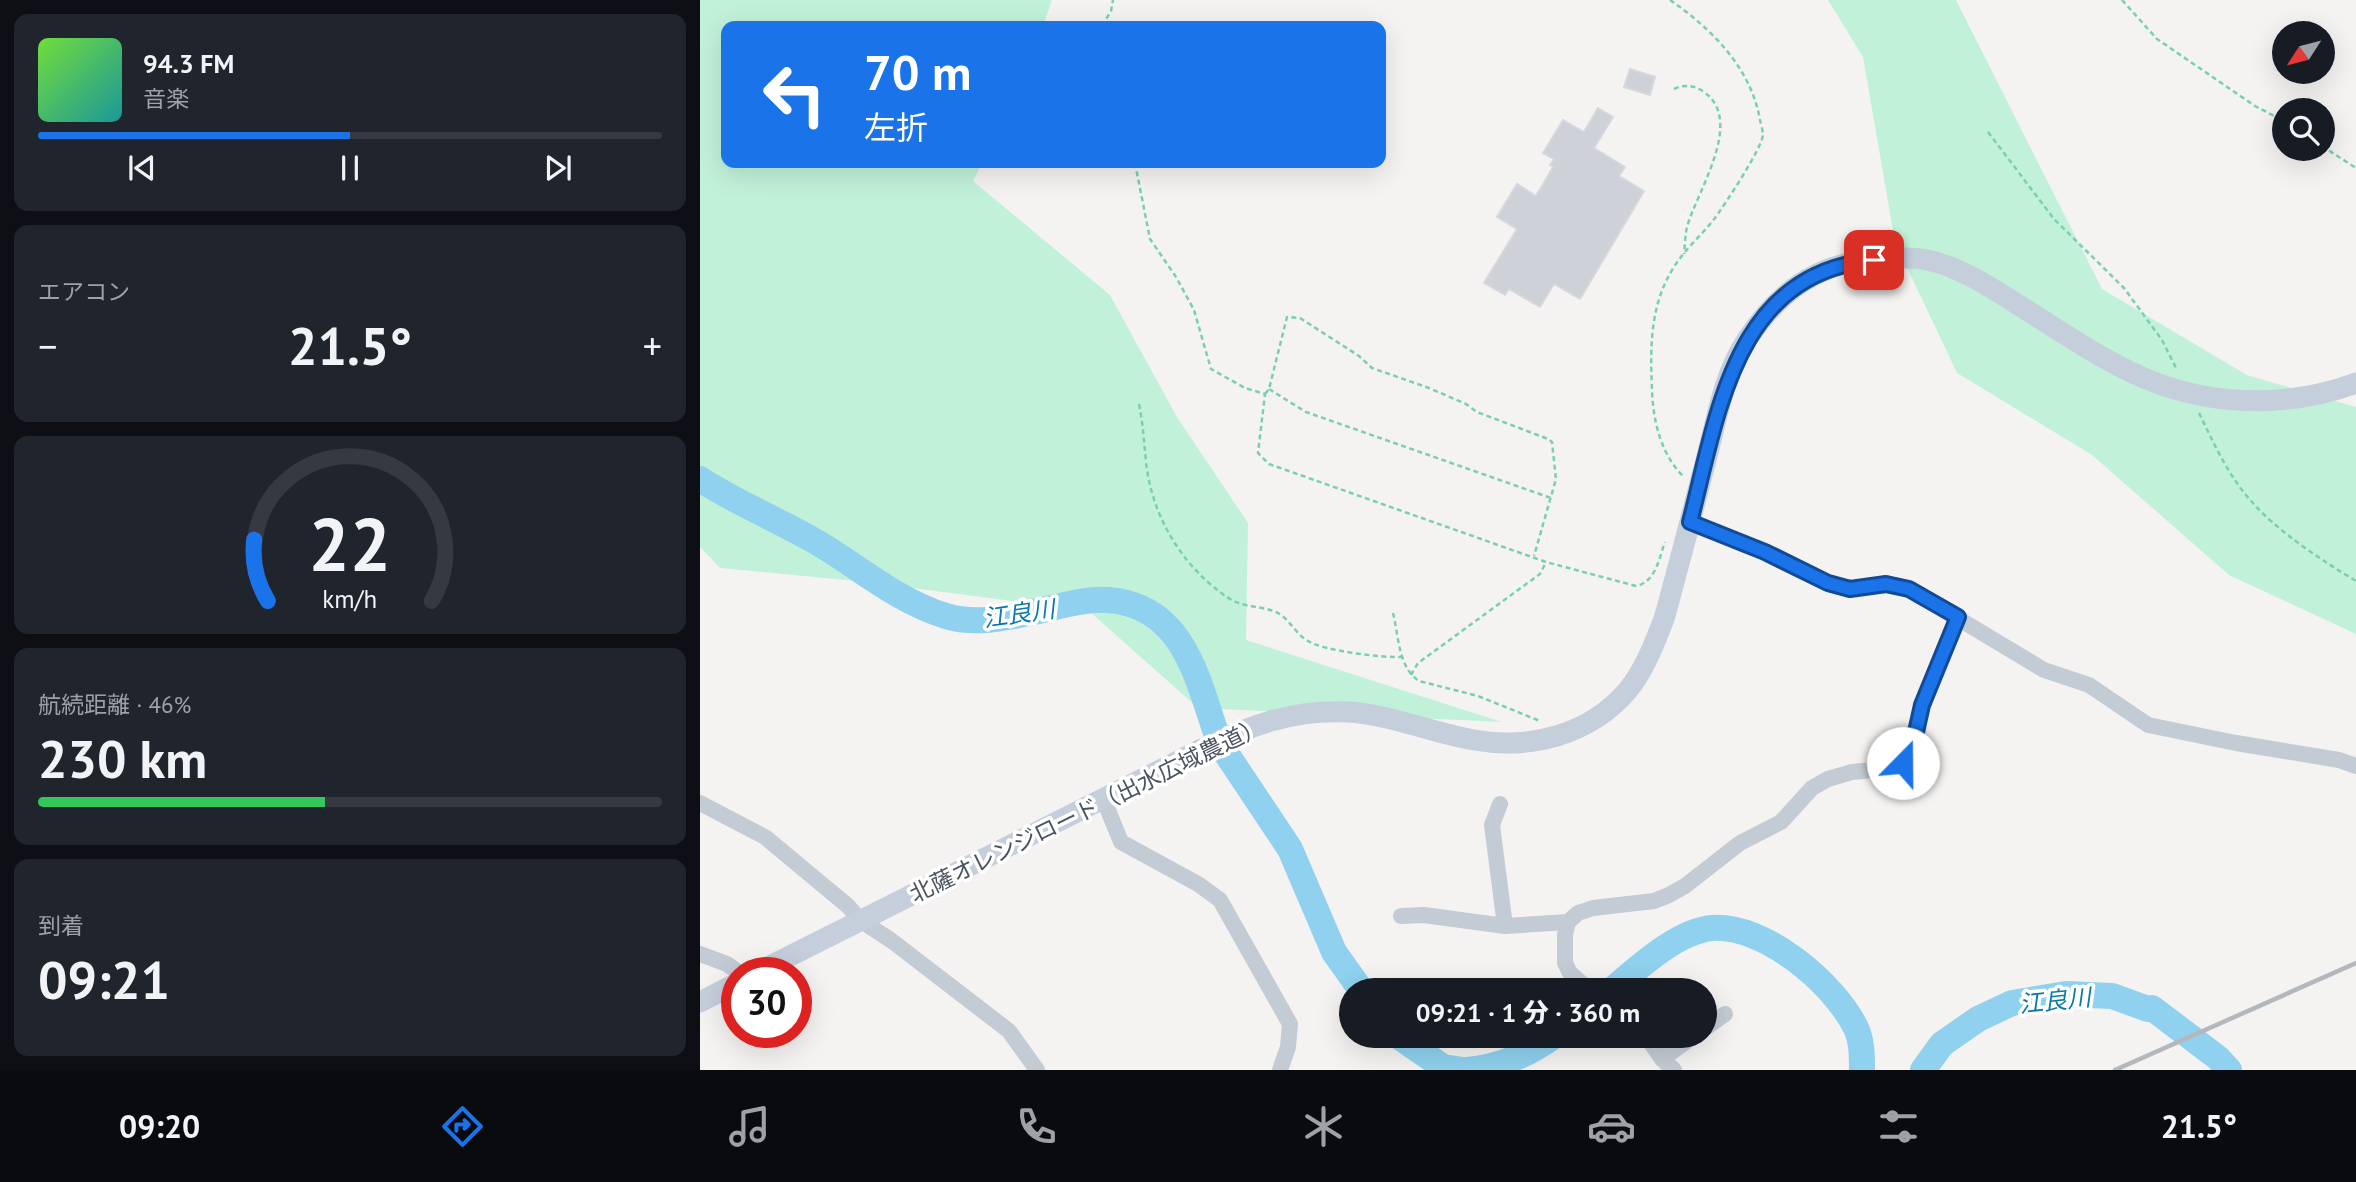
<!DOCTYPE html>
<html lang="ja">
<head>
<meta charset="utf-8">
<style>
	body { margin:0; font-family:"PT Sans","Noto Sans JP",sans-serif; background:#20242c; color:#f1f3f6; height:100vh; display:flex; flex-direction:column; font-size:26px; white-space:nowrap }
	* { box-sizing:border-box; margin:0 }
	p { font-size:23px; color:#9ea1a6 }
	.icon { flex:none; width:38px; height:38px; fill:none; stroke:currentColor; stroke-width:2; stroke-linecap:round; stroke-linejoin:round }
	.map { position:relative; flex:1; overflow:hidden }
	.panel { display:flex; flex-direction:column; gap:14px; padding:14px; background:#0d0f14; width:700px }
	.panel>* { flex:none }
	.hud { position:absolute; left:21px; top:21px; width:665px; height:147px; border-radius:14px; box-shadow:0 7px 28px #0002; background:#1a73e8; color:#fff; overflow:hidden }
	.needle { width:46px; rotate:234deg }
	.tools { position:absolute; left:1572px; top:21px; display:grid; gap:14px }
	.tools a { display:grid; place-items:center; width:63px; height:63px; border-radius:50%; background:#171b24; box-shadow:0 7px 28px #0002; font-size:35px }
	.speed { position:absolute; left:21px; top:957px; display:flex; gap:14px; font-size:35px; font-weight:700; text-align:center }
	.speed>* { display:grid; place-content:center; width:91px; height:91px; border-radius:50%; background:#171b24; box-shadow:0 7px 28px #0002; line-height:1 }
	.speed .limit { border:10px solid #d22; background:#fff; color:#111 }
	.pin { position:absolute; display:grid; place-items:center; width:60px; height:60px; color:#fff; margin:-30px; border-radius:14px; box-shadow:0 4px 10px #0006 }
	.me { position:absolute; width:77px; margin:-38px; rotate:22deg; stroke-linejoin:round; filter:drop-shadow(0 0 5px #0008) }
	.turn { display:flex; align-items:center; gap:24px; height:147px; padding:0 28px; font-size:32px }
	.turn .icon { width:91px; height:91px; stroke-width:2.5 }
	.turn b { display:block; font-size:49px; line-height:60px }
	.big { font-size:52px; font-weight:800; line-height:1.1 }
	.panel .tile { flex:1; display:flex; flex-direction:column; justify-content:center; gap:10px; min-width:0; padding:0 24px; border-radius:14px; background:#20242c }
	.panel .dial { align-items:center; gap:0 }
	.dial svg { height:182px; overflow:visible; fill:none; stroke:#363941; stroke-width:7; stroke-linecap:round; text-anchor:middle }
	.dial text { fill:#f1f3f6; stroke:none }
	.song { display:flex; align-items:center; gap:21px }
	.cover { width:84px; height:84px; border-radius:10px; background:linear-gradient(135deg,hsl(100 70% 55%),hsl(180 70% 35%)) }
	.played { height:7px; border-radius:4px; background:linear-gradient(90deg,#1a73e8 50%,#363941 50%) }
	.keys { display:flex; justify-content:space-around; direction:ltr }
	.heat { display:flex; justify-content:space-between; align-items:center; font-size:38px; direction:ltr }
	.charge { height:10px; border-radius:5px; background:linear-gradient(90deg,#34c759 46%,#363941 0) }
	.trip { position:absolute; left:639px; top:978px; width:378px; height:70px; border-radius:35px; background:#171b24; box-shadow:0 7px 28px #0002; font-weight:800; line-height:70px; text-align:center }
	.dock { display:flex; height:112px; justify-content:space-around; align-items:center; background:#090b0e; color:#9ea1a6 }
	.dock .icon { width:49px; height:49px }
	.dock .selected { color:#1a73e8 }
	.dock b { font-size:32px; color:#f1f3f6 }
	main { display:flex; flex:1; min-height:0 }
	.map>svg:first-child { display:block }
	.green { fill:#c2f1d9 }
	.lines { fill:none; stroke-linecap:round; stroke-linejoin:round }
	.river { stroke:#8fd1ee; stroke-width:26 }
	.building { fill:#ced1d8; stroke:#d6d8de; stroke-width:2 }
	.path { stroke:#79d0ad; stroke-width:2.5; stroke-dasharray:5 3.5; stroke-linecap:butt }
	.street { stroke:#c3cbd4; stroke-width:16 }
	.secondary { stroke:#c5cedb; stroke-width:21 }
	.rail { stroke:#b4b7bc; stroke-width:4.5 }
	.route-casing { stroke:#114b97; stroke-width:18 }
	.route { stroke:#1a73e8; stroke-width:12 }
	.labels { text-anchor:middle; stroke-width:7; stroke-linejoin:round; paint-order:stroke }
	.street-label { font-size:23px; fill:#4a5360; stroke:#fff }
	.water-label { font-size:24px; font-style:italic; fill:#0b7aaa; stroke:#fff }
</style>
</head>
<body>
<main>
<section class="panel">
<div class="tile">
<div class="song"><i class="cover"></i><div><b>94.3 FM</b><p>音楽</p></div></div>
<div class="played"></div>
<div class="keys"><svg class="icon" aria-label="previous" viewBox="0 0 24 24"><path d="M18 5L8 12l10 7zM5 5v14"/></svg><svg class="icon" aria-label="pause" viewBox="0 0 24 24"><path d="M8 5v14M16 5v14"/></svg><svg class="icon" aria-label="next" viewBox="0 0 24 24"><path d="M6 5l10 7-10 7zM19 5v14"/></svg></div>
</div>
<div class="tile"><p>エアコン</p>
<div class="heat"><a>−</a><b class="big">21.5°</b><a>+</a></div>
</div>
<div class="tile dial"><svg viewBox="0 0 100 80">
<path d="M14 69A42 42 0 1 1 86 69"/>
<path d="M14 69A42 42 0 0 1 8 42" stroke="#1a73e8"/>
<text x="50" y="56" font-size="32" font-weight="700">22</text>
<text x="50" y="72" font-size="11">km/h</text>
</svg></div>
<div class="tile"><p>航続距離 · 46%</p><b class="big">230 km</b><div class="charge"></div></div>
<div class="tile"><p>到着</p><b class="big">09:21</b></div>
</section>
<div class="map">
<svg width="1656" height="1070" viewBox="0 0 1656 1070">
	<rect width="100%" height="100%" fill="#f5f3f2"/>
	<path class="green" d="M 0,0 L 352,0 L 343,26 L 26,26 L 26,163 L 282,163 L 273,181 L 410,295 L 477,417 L 548,523 L 546,640 L 802,722 L 498,708 L 389,611 L 166,582 L 20,568 L 0,547 Z
		M 1128,0 L 1256,0 L 1402,289 L 1547,375 L 1656,407 L 1656,634 L 1529,575 L 1392,455 L 1257,373 L 1195,242 L 1163,57 Z"/>
	<g class="lines">
		<path class="river" d="M 0,479 C 35,502 76,519 113,540 C 157,565 196,601 246,616 C 276,625 301,618 330,613 C 355,608 384,598 409,600 C 481,606 496,673 515,730
			M 526,753 L 590,849 L 634,952 L 661,990
			M 912,990 C 937,969 977,931 1012,928 C 1064,924 1134,983 1156,1028 C 1162,1041 1162,1056 1162,1070
			M 698,1036 L 743,1067 L 763,1070
			M 766,1070 C 800,1067 827,1055 854,1036
			M 1223,1070 L 1242,1044 L 1278,1019 L 1312,1003 L 1366,994 L 1412,996 L 1448,1009 L 1452,1008 L 1518,1058 L 1529,1070"/>
	</g>
	<path class="building" d="M 930,69 L 955,77 L 950,95 L 924,87 Z
		M 898,108 L 913,117 L 894,148 L 925,167 L 919,176 L 944,191 L 880,299 L 854,284 L 840,307 L 809,289 L 805,295 L 784,283 L 817,229 L 797,217 L 817,184 L 836,196 L 853,167 L 850,165 L 854,159 L 843,153 L 863,120 L 884,132 Z"/>
	<g class="lines">
		<path class="path" d="M 970,0 C 1012,29 1051,68 1060,120 C 1061,124 1063,131 1063,135 C 1061,150 1025,204 1015,218 C 1002,235 985,249 974,267 C 950,304 950,347 952,390 C 953,421 961,455 984,477
			M 1422,0 L 1457,39 L 1555,106 L 1584,121
			M 402,26 L 411,11 L 413,0
			M 974,89 C 985,84 994,85 1004,92 C 1045,121 997,191 987,227 C 985,236 985,245 984,254
			M 1288,132 L 1354,219 L 1424,288 L 1462,340 L 1477,370
			M 1622,146 L 1656,168
			M 435,163 L 450,239 L 476,277 L 494,310 L 511,369 L 545,388 L 565,394 L 558,453 L 569,464 L 846,562 L 936,586 C 956,582 959,558 965,542
			M 569,389 L 606,412 L 851,498
			M 565,394 L 569,389 L 587,317 L 600,318 L 659,356 L 672,368 L 729,388 L 766,404 L 777,412 L 848,439 L 852,442 L 856,479 L 834,556
			M 439,404 C 443,424 444,442 446,462 C 452,518 484,569 530,599 C 546,609 567,605 581,615 C 591,622 597,635 608,641 C 624,651 683,658 703,657
			M 1499,413 C 1514,444 1529,477 1552,502 C 1578,532 1623,561 1656,581
			M 693,613 C 699,637 698,667 719,681 L 778,696 L 840,721
			M 711,675 L 718,663 L 840,574 L 846,562"/>
		<path class="street" d="M 990,522 L 1065,552 L 1128,583 L 1150,589 L 1186,585 L 1209,589 L 1344,670 L 1389,685 L 1448,725 L 1536,743 L 1639,760 L 1656,766
			M 403,798 L 421,842 L 498,884 L 520,900 L 590,1024 L 588,1047 L 580,1070
			M 0,803 L 65,837 L 148,906 L 160,920 L 192,941 L 309,1031 L 337,1070
			M 800,804 L 792,825 L 805,926
			M 701,916 L 724,915 L 805,926 L 868,922
			M 0,954 L 27,964 L 39,973
			M 889,990 L 870,973 L 865,963 L 865,935 L 868,922 L 878,913 L 893,908 L 954,901 L 969,895 L 985,886 L 1040,843 L 1081,822 L 1112,788 L 1128,779 L 1152,772 L 1184,769 L 1203,763 L 1212,750 L 1222,705 L 1258,617
			M 1004,1029 L 1025,1014
			M 946,1036 L 962,1059 L 974,1070
			M 962,1059 L 994,1036"/>
		<path class="secondary" d="M 56,973 L 502,749 C 551,725 594,709 649,712 C 692,715 732,733 774,740 C 830,750 890,735 928,690 C 945,669 954,644 964,619 C 979,565 993,510 1007,456 C 1017,418 1024,374 1046,341 C 1073,299 1112,265 1164,261 C 1184,259 1207,256 1227,260 C 1258,266 1290,287 1317,304 C 1362,332 1408,365 1459,384 C 1523,407 1593,406 1656,383
			M 0,1002 L 37,983"/>
		<path class="rail" d="M 1415,1070 L 1656,963"/>
	</g>
	<g class="lines">
		<g class="route-casing">
			<path id="route" d="M 1174,260 C 1035,272 1018,413 990,522 L 1065,552 L 1128,583 L 1150,589 L 1186,584 L 1209,589 L 1258,617 L 1222,705 L 1212,750 L 1203,763"/>
		</g>
		<use href="#route" class="route"/>
	</g>
	<g class="labels">
		<g class="street-label">
			<text transform="translate(387 810) rotate(-26)" y="8">北薩オレンジロード（出水広域農道）</text>
		</g>
		<g class="water-label">
			<text transform="translate(319 614) rotate(-8)" y="8">江良川</text>
			<text transform="translate(1355 1001) rotate(-6)" y="8">江良川</text>
		</g>
	</g>
</svg>
<div class="tools">
<a><svg class="needle" viewBox="-14 -14 28 28"><path d="M0-13l5 13h-10z" fill="#e53935"/><path d="M0 13l5-13h-10z" fill="#9ea1a6"/></svg></a>
<a><svg class="icon" aria-label="search" viewBox="0 0 24 24"><circle cx="10" cy="10" r="6"/><path d="M15 15l6 6"/></svg></a>
</div>
<div class="speed"><div class="limit">30</div></div>
<div class="pin" style="left:1174px;top:260px;background:#d93025"><svg class="icon" aria-label="arrive" viewBox="0 0 24 24"><path d="M6 21V4h12l-3 4 3 4H6"/></svg></div>
<svg class="me" style="left:1203px;top:763px" viewBox="-20 -20 40 40"><circle r="19" fill="#fff"/><path d="M0-13L10 11 0 6-10 11z" fill="#1a73e8"/></svg>
<div class="trip">09:21 · 1 分 · 360 m</div>
<div class="hud">
<div class="turn"><svg class="icon" aria-label="left" viewBox="0 0 24 24"><path d="M17 20v-9H6M10 6l-5 5 5 5"/></svg><div><b>70 m</b>左折</div></div>
</div>
</div>
</main>
<nav class="dock">
<b>09:20</b>
<svg class="icon selected" aria-label="directions" viewBox="0 0 24 24"><path d="M12 3l9 9-9 9-9-9zM9 14v-3h6M13 9l2 2-2 2"/></svg>
<svg class="icon" aria-label="music" viewBox="0 0 24 24"><path d="M9 18V5l10-2v13"/><circle cx="6" cy="18" r="3"/><circle cx="16" cy="16" r="3"/></svg>
<svg class="icon" aria-label="phone" viewBox="0 0 24 24"><path d="M5 4h4l2 5-3 2q2 4 5 5l2-3 5 2v4C11 20 4 13 5 4z"/></svg>
<svg class="icon" aria-label="climate" viewBox="0 0 24 24"><path d="M12 3v18M4 7l16 10M4 17L20 7"/></svg>
<svg class="icon" aria-label="car" viewBox="0 0 24 24"><path d="M5 17H2v-5l4-1 3-4h7l3 4 3 1v5h-3M9 17h6M6 11h13"/><circle cx="7" cy="17" r="2"/><circle cx="17" cy="17" r="2"/></svg>
<svg class="icon" aria-label="filters" viewBox="0 0 24 24"><path d="M4 7h16M4 17h16"/><circle cx="9" cy="7" r="2"/><circle cx="15" cy="17" r="2"/></svg>
<b>21.5°</b>
</nav>
</body>
</html>
